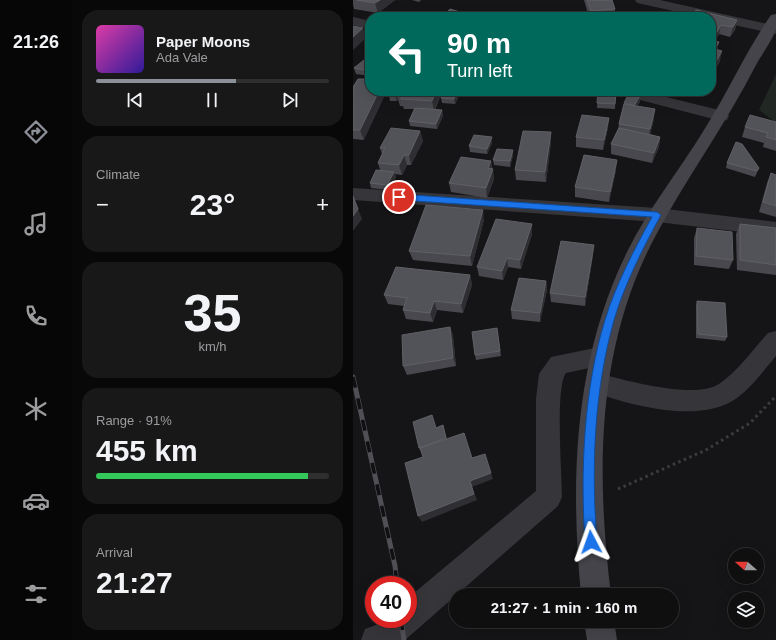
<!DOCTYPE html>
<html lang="en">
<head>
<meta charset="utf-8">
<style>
	body { margin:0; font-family:Arial,sans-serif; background:#191819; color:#f1f3f6; height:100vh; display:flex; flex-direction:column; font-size:15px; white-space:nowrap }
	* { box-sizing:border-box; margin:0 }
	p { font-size:13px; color:#9c9c9f }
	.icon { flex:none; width:22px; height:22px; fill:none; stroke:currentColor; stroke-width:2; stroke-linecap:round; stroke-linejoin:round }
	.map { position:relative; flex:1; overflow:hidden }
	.details { display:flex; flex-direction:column; gap:10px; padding:10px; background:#090809; width:281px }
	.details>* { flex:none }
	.top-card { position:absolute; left:12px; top:12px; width:351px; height:84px; border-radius:16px; box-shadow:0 4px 16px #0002,0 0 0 1px #302f30; background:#00695c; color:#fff; overflow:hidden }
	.needle { width:26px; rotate:291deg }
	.fabs { position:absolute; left:375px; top:548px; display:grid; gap:8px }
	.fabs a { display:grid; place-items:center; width:36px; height:36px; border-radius:50%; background:#100f10; box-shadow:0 4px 16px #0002,0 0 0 1px #302f30; font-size:20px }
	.speed { position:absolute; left:12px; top:576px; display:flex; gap:8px; font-size:20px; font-weight:700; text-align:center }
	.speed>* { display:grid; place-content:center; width:52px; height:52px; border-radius:50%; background:#100f10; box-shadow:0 4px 16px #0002,0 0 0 1px #302f30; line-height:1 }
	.speed .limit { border:6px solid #d22; background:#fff; color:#111 }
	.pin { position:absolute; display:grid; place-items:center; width:34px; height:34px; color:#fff; margin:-17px; border:2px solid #fff; border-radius:50%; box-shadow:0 1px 4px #0007 }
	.me { position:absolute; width:44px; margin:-22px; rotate:356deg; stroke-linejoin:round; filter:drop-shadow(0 0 3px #0008) }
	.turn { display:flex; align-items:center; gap:14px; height:84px; padding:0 16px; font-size:18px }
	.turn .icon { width:52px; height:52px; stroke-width:2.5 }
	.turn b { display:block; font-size:28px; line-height:34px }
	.big { font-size:30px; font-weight:600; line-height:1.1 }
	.details .tile { flex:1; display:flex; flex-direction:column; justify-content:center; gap:6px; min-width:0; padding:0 14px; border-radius:16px; background:#191819 }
	.details .dial { align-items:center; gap:0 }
	.dial b { font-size:52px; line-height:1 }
	.song { display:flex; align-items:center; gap:12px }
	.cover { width:48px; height:48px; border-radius:6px; background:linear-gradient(135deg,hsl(320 70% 55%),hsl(250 70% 35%)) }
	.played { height:4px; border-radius:2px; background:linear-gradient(90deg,#8c9099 60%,#302f30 60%) }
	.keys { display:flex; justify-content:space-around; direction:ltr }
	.heat { display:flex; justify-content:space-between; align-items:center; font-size:22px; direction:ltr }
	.charge { height:6px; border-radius:3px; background:linear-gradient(90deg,#34c759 91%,#302f30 0) }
	.trip { position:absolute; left:96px; top:588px; width:230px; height:40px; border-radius:20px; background:#100f10; box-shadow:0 4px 16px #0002,0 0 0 1px #302f30; font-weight:600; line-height:40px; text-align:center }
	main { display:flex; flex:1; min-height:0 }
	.tab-bar { display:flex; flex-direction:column; width:72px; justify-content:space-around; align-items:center; background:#060606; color:#9c9c9f }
	.tab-bar .icon { width:28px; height:28px }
	.tab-bar .active { color:#8c9099 }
	.tab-bar b { font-size:18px; color:#f1f3f6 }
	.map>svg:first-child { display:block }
	.green { fill:#212823 }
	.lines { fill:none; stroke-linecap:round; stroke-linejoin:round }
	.path { stroke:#3c3c41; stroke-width:3; stroke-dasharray:2.5 3.5; stroke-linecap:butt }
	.street { fill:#36363a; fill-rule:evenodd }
	.secondary { fill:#44444a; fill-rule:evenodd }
	.rail-casing { stroke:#4f4f55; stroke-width:5 }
	.rail { stroke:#100f11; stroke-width:3.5; stroke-dasharray:11; stroke-linecap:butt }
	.wall { fill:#48484e }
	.shaded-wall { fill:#2f2f33 }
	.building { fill:#525359; stroke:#606067 }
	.route { fill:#1a73e8; stroke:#114b97 }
</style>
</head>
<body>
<main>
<nav class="tab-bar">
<b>21:26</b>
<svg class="icon active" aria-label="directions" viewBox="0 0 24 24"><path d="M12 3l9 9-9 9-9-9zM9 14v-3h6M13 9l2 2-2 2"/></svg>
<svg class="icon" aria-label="music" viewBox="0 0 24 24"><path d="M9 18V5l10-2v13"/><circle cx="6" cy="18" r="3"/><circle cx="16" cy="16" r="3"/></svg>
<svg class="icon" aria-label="phone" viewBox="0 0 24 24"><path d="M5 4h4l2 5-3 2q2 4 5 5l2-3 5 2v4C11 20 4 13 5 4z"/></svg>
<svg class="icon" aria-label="climate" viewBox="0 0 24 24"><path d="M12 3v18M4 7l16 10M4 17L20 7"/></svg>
<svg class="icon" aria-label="car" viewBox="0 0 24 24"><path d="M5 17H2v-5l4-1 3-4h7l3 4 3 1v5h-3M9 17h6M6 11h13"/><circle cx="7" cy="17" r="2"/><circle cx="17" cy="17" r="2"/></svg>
<svg class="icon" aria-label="filters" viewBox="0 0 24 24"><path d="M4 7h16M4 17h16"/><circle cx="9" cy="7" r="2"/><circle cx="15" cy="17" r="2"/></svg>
</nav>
<section class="details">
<div class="tile">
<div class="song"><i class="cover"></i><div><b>Paper Moons</b><p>Ada Vale</p></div></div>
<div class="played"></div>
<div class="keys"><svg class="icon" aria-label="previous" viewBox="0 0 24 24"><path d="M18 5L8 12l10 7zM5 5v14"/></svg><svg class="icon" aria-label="pause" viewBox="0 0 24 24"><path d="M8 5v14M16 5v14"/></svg><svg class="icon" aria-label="next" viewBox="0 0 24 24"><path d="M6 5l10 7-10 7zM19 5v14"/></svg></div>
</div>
<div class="tile"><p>Climate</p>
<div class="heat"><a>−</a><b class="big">23°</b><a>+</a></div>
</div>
<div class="tile dial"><b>35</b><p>km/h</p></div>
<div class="tile"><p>Range · 91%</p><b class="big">455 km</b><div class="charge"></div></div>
<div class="tile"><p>Arrival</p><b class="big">21:27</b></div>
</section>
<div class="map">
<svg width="423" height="640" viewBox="0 0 423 640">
	<rect width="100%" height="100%" fill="#151416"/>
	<path class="green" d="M 423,74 L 423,123 L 406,110 Z"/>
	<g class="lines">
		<path class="path" d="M 265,489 L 353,450 L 397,423 L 423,396"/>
		<path class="street" d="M 282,0 L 307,0 L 423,26 L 423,34 L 358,20 L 358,17 L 347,17 L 289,4 L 284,3 Z
			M 0,17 L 17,21 L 17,29 L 0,25 Z
			M 262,91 L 289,91 L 374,112 L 376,116 L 374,120 L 368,121 L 264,94 Z
			M 0,188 L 304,208 L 423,222 L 423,236 L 304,222 L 0,200 Z
			M 423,331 L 423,356 C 411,370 399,387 384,398 C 347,425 274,405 236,390 L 232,383 L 236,376 L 244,373 C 272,380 341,400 366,384 C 385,371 400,349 415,333 Z
			M 247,347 L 255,350 L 258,357 L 255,364 L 213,373 C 202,387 209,474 209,497 L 205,506 L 52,640 L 8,640 L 12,629 L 23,625 L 30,619 L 55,619 L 55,598 L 183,491 L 183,399 L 186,374 L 198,357 Z"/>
		<path class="secondary" d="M 423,14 C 423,18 423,25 423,29 C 419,41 409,54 403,65 C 373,124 334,177 303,235 C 243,346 243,473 258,595 L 228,595 C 217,478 221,360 274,252 C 295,209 326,171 351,130 C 375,92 393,51 418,15 Z
			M 231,621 L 261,621 L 264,640 L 234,640 Z"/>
		<g class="rail-casing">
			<path id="rail" d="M 0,377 L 42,566 L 44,585
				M 48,619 L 51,640"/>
		</g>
		<use href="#rail" class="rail"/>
	</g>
	<path class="wall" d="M 0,0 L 42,0 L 25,13 L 1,9 L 0,4 Z
		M 59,0 L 68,0 L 66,2 Z
		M 231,0 L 259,0 L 262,9 L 262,17 L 235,17 L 236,17 Z
		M 358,17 L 384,20 L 382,30 L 377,37 L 366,34 L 362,41 L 367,61 L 362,70 L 358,69 Z
		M 17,56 L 17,76 L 3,74 L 1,68 Z
		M 0,87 L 11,140 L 0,139 Z
		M 245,91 L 263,91 L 262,109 L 244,108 Z
		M 297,91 L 315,91 L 313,95 Z
		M 36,95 L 88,95 L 82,110 L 89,110 L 90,116 L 84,129 L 57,126 L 56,121 L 61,109 L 51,109 L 50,106 L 47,106 L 45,99 L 44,101 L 37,101 Z
		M 88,98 L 105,98 L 102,104 L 89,103 Z
		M 287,102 L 284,106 L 301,119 L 297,134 L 307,137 L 306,147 L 299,163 L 258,154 L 258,144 L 265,129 L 266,124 L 271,103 Z
		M 423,122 L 423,151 L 410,147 L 411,143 L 389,137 L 392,127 Z
		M 255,128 L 250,150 L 223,147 L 223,137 Z
		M 67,131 L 70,141 L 58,165 L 54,165 L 49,175 L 42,174 L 43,177 L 36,190 L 18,188 L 17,183 L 27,170 L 25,163 L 29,154 L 27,148 Z
		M 198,142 L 193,182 L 163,180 L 162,170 Z
		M 139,143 L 134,154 L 117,152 L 116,146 Z
		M 160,155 L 157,167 L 141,165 L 140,160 Z
		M 138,161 L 141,179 L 134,198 L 98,192 L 96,183 Z
		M 374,163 L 406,168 L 402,177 L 373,168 Z
		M 263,170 L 256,202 L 222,197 L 222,187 Z
		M 418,173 L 423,175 L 423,217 L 406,212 L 414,183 Z
		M 131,220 L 119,266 L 60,260 L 56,251 Z
		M 179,224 L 179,234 L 168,269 L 155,267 L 150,280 L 126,276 L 124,267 Z
		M 387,224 L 423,228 L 423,275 L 384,270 L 383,234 Z
		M 344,228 L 380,260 L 376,269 L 341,265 L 341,238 Z
		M 240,255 L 232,306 L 198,302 L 197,293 Z
		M 117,275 L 119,285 L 110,313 L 84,310 L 80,322 L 53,319 L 50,310 L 51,306 L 35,304 L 31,295 Z
		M 193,281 L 194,290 L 187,322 L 159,319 L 158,310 Z
		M 344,301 L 374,337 L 372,341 L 343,338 L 343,306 Z
		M 97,327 L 100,336 L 103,366 L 54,375 L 50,366 Z
		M 144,328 L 148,356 L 123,360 L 122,355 Z"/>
	<path class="shaded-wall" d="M 27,0 L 42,0 L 25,13 L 22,3 Z
		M 384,20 L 382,30 L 377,37 L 380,27 Z
		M 368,25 L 366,34 L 360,44 L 363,34 Z
		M 10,28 L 13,38 L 0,50 L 0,37 Z
		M 366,42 L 364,52 L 359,59 L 362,49 Z
		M 369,51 L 367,61 L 362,70 L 364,60 Z
		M 26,91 L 34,91 L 11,140 L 7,130 Z
		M 45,91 L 49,91 L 44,96 L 45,99 L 44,101 L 42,96 Z
		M 83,91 L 87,91 L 88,95 L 81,111 L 79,101 Z
		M 104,92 L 105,98 L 102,104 L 101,99 Z
		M 287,96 L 287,102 L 281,111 L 281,106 Z
		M 302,109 L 301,119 L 296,139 L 297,129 Z
		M 89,110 L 90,116 L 84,129 L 83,124 Z
		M 256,118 L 255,128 L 250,150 L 251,140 Z
		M 67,131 L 70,141 L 58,165 L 56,155 Z
		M 198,132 L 198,142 L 193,182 L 192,172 Z
		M 139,137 L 139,143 L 134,154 L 134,149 Z
		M 307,137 L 306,147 L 299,163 L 301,153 Z
		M 160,150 L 160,155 L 157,167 L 157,161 Z
		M 51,155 L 54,165 L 49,175 L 46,165 Z
		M 264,160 L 263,170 L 256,202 L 257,192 Z
		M 138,161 L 139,171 L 135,168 Z
		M 140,169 L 141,179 L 134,198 L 133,188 Z
		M 41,172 L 43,177 L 36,190 L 34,185 Z
		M 0,196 L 9,219 L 0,231 Z
		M 130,210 L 131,220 L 119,266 L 117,256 Z
		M 179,224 L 179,234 L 168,269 L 167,260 Z
		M 241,245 L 240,255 L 232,306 L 232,297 Z
		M 154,258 L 155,267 L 150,280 L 149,271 Z
		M 117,275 L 119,285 L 110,313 L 108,304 Z
		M 193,281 L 194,290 L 187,322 L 187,313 Z
		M 81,301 L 84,310 L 80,322 L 77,313 Z
		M 97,327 L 100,336 L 103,366 L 100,358 Z
		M 90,425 L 95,442 L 68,452 L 66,448 Z
		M 138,473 L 140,479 L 119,487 L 124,500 L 69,522 L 65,516 L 117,481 Z"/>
	<path class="building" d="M 4,0 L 27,0 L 22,3 Z
		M 234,0 L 259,0 L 262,9 L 238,11 Z
		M 97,9 L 117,15 L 115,17 L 95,17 L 96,16 L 91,15 Z
		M 343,10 L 384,20 L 380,27 L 368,25 L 363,34 L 358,32 L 358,17 L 338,17 Z
		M 137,13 L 154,17 L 133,17 Z
		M 255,15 L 256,17 L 235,17 Z
		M 0,26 L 10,28 L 0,37 Z
		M 358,40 L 366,42 L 362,49 L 369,51 L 364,60 L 358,58 Z
		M 16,56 L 17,56 L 17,71 L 1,68 Z
		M 5,79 L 17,79 L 17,91 L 26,91 L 7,130 L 0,130 L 0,87 Z
		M 38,91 L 45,91 L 42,96 L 36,95 Z
		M 47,91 L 83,91 L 79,101 L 48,99 L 49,97 L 44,96 Z
		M 90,91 L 104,92 L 101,99 L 88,98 Z
		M 245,91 L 263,91 L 262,104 L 244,103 Z
		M 276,93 L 287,96 L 281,106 L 271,103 Z
		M 271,104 L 302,109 L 297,129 L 266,124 Z
		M 62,108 L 89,110 L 83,124 L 56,121 Z
		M 229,115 L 256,118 L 251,140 L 223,137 Z
		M 397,115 L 423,122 L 423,140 L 413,137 L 415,133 L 392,127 Z
		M 38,128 L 67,131 L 56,155 L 51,155 L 46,165 L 25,163 L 32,148 L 27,148 Z
		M 266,128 L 307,137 L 301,153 L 258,144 Z
		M 170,131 L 198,132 L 192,172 L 162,170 Z
		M 121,135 L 139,137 L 134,149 L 116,146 Z
		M 383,142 L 389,144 L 406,168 L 404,171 L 374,163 Z
		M 144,149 L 160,150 L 157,161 L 140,160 Z
		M 231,155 L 264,160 L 257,192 L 222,187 Z
		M 108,157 L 138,161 L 135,168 L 140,169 L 133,188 L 96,183 Z
		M 23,170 L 41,172 L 34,185 L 17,183 Z
		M 418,173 L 423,175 L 423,206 L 410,202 Z
		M 0,196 L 5,209 L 0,216 Z
		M 73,205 L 130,210 L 117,256 L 56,251 Z
		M 143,219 L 179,224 L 167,260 L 154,258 L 149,271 L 124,267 Z
		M 387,224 L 423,228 L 423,265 L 387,260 Z
		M 344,228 L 379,232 L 380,260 L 343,256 Z
		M 208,241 L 241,245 L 232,297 L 197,293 Z
		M 43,267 L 117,275 L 108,304 L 81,301 L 77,313 L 50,310 L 54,298 L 31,295 Z
		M 166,278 L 193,281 L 187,313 L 158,310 Z
		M 344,301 L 372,303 L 374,337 L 345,334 Z
		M 97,327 L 100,358 L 50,366 L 49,335 Z
		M 144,328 L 147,351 L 122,355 L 119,332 Z
		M 79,415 L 83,428 L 90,425 L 93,438 L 66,448 L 60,422 Z
		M 111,433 L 119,458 L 132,454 L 138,473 L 117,481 L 121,494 L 65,516 L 52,463 L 70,457 L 67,448 Z"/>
	<path class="route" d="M 46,194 L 304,212 L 308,215 C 290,248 272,283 261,320 C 241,391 238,469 244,542 L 242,546 L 238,548 L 234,546 L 232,542 C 227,471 231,388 252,320 C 263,284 281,250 299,217 L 46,200 L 42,197 Z"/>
</svg>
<div class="fabs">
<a><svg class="needle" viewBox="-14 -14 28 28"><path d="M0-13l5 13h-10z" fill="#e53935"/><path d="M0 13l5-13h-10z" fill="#9c9c9f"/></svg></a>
<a><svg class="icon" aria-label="layers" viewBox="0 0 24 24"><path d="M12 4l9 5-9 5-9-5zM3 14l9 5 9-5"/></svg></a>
</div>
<div class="speed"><div class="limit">40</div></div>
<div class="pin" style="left:46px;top:197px;background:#d93025"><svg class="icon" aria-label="arrive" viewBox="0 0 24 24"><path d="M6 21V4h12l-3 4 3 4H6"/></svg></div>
<svg class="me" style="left:238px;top:542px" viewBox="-20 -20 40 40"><path d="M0-17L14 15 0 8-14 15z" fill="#1a73e8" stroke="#fff" stroke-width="4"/></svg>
<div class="trip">21:27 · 1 min · 160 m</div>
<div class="top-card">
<div class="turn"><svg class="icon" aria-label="left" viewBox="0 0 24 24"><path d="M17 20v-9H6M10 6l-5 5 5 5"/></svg><div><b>90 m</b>Turn left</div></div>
</div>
</div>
</main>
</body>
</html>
